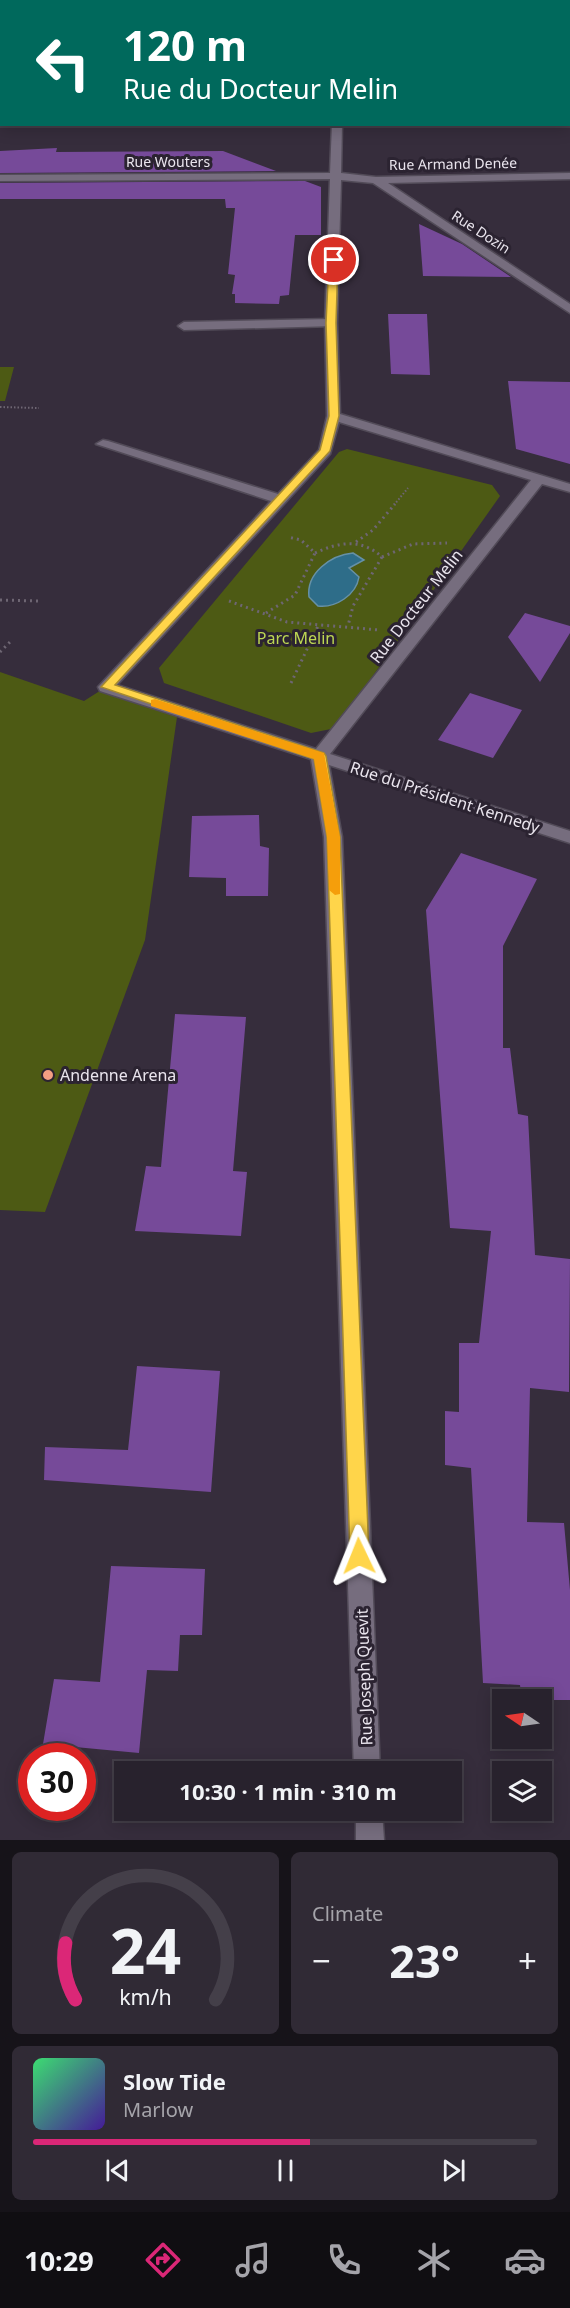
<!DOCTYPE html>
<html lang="en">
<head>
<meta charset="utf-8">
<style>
	body { margin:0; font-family:"Noto Sans",sans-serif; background:#302a35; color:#f1f3f6; height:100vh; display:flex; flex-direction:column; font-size:22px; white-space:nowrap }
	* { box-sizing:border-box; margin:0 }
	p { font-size:20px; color:#a5a4aa }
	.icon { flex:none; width:33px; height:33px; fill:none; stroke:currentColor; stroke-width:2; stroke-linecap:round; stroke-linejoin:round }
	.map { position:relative; height:1840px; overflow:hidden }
	.panel { display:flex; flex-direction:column; gap:12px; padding:12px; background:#161319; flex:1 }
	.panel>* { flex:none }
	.hud { position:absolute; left:0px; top:0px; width:570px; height:126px; box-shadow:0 3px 15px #0003,0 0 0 2px #443f49; background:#00695c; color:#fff; overflow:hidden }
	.needle { width:39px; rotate:283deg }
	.buttons { position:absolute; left:492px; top:1689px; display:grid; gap:12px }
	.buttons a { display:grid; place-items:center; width:60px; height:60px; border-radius:0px; background:#28222d; box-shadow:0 3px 15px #0003,0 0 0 2px #443f49; font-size:30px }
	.speed { position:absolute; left:18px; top:1743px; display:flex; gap:12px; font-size:30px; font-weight:700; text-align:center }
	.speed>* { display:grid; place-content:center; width:78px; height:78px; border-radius:50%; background:#28222d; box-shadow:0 3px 15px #0003,0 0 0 2px #443f49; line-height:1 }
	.speed .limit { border:9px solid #d22; background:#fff; color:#111 }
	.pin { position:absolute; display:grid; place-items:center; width:51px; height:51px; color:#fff; margin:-26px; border:3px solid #fff; border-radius:50%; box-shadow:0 2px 6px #0007 }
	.me { position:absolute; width:66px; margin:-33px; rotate:358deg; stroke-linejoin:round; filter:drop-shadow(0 0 4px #0008) }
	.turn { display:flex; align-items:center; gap:21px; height:126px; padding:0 24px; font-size:27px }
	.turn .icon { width:78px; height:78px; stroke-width:2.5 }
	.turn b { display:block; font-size:42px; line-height:51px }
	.big { font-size:45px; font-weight:700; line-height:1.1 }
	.panel .tile { flex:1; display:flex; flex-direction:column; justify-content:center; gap:9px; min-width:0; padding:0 21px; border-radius:9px; background:#302a35 }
	.panel .dial { align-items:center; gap:0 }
	.dial svg { height:156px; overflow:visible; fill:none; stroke:#443f49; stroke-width:7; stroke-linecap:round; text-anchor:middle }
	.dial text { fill:#f1f3f6; stroke:none }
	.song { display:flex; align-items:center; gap:18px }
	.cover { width:72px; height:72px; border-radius:9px; background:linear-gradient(135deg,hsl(140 70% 55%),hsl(260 70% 35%)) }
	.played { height:6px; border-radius:3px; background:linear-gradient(90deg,#db2777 55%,#443f49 55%) }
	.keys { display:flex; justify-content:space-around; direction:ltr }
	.heat { display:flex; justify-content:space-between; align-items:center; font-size:33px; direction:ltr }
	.panel .tiles { flex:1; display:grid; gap:12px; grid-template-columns:1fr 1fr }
	.tile:last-child { grid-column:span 2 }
	.trip { position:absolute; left:114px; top:1761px; width:348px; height:60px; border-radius:0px; background:#28222d; box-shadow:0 3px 15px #0003,0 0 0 2px #443f49; font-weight:700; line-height:60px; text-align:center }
	.dock { display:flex; height:96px; justify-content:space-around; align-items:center; background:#100e12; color:#a5a4aa }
	.dock .icon { width:42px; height:42px }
	.dock .selected { color:#db2777 }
	.dock b { font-size:27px; color:#f1f3f6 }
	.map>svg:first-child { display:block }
	.green { fill:#4d5a14 }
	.water { fill:#2e6d89; stroke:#6691a7; stroke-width:1.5 }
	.building { fill:#764a99 }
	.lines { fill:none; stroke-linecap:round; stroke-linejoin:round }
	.lane-casing { stroke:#524b58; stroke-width:3 }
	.street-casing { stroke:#524b58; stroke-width:3 }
	.path-far1 { stroke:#6e6673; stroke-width:2; stroke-dasharray:1.5 2; stroke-linecap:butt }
	.path { stroke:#6e6673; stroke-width:3; stroke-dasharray:2 4; stroke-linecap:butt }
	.lane { fill:#766d7e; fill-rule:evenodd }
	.street { fill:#766d7e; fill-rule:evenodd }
	.route { fill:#ffd54a; stroke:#a68a30; stroke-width:1.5 }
	.slow { fill:#f59e0b }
	.poi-dot { fill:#f39f83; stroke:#2b2331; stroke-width:2 }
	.labels { text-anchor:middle; stroke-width:6; stroke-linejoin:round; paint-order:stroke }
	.far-street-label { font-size:14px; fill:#eae5ee; stroke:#2b2331 }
	.street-label { font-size:16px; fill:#eae5ee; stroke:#2b2331 }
	.park-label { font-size:16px; fill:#bdd753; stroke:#2b2331 }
	.poi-label { font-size:16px; fill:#eae5ee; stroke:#2b2331; text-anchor:start }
</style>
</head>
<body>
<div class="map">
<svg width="570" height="1840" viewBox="0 0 570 1840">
	<rect width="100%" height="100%" fill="#362d3c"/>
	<path class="green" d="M 0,367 L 14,367 L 5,401 L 0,401 Z
		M 347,449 L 492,485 L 500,496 L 336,728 L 311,733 L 164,683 L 159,668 L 339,452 Z
		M 0,672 L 84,701 L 106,687 L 178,710 L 145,940 L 45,1212 L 0,1210 Z"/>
	<path class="water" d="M 353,553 L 364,560 L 349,568 L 359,577 C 356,595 336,608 318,606 L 309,597 C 306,573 331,555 353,553 Z"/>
	<path class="building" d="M 57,148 L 56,152 L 223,151 L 276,171 L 0,173 L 0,151 Z
		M 305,181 L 321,187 L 321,235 L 295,235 L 289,295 L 280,296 L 279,304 L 235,303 L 235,294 L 232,294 L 235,275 L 228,274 L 235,208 L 226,208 L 225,199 L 0,199 L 0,183 Z
		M 419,224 L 462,244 L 511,277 L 423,276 Z
		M 388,314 L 427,314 L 430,375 L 391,374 Z
		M 508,381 L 570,382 L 570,464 L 516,449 Z
		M 525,613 L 570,626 L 570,633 L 540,682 L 508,637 Z
		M 470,693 L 522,710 L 493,758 L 438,740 Z
		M 259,815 L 260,846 L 269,848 L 268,896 L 226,896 L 226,878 L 189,877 L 192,816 Z
		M 461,853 L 537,879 L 503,946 L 503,1048 L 510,1048 L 518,1114 L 528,1116 L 535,1255 L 570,1259 L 569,1392 L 530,1388 L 527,1522 L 564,1523 L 570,1590 L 570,1700 L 522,1700 L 520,1685 L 483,1683 L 471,1468 L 445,1465 L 445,1411 L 459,1412 L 459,1343 L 479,1343 L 491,1231 L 450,1228 L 426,910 Z
		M 175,1014 L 246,1017 L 233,1171 L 247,1172 L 241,1236 L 135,1231 L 146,1166 L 161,1167 Z
		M 137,1366 L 220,1371 L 211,1492 L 44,1480 L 45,1447 L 128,1450 Z
		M 111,1566 L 205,1569 L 202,1635 L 180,1635 L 178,1671 L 147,1670 L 139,1753 L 43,1744 L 54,1679 L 100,1682 Z"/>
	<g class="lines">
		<g class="lane-casing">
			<path id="lane" d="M 568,21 L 570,21 L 570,27 L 568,27 Z
				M 331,319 L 335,320 L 335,326 L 184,330 L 178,326 L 184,322 Z"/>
		</g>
		<g class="street-casing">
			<path id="street" d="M 336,0 L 344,0 L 344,2 L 336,2 Z
				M 568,77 L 570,77 L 570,83 L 568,83 Z
				M 332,124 L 342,124 L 341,173 L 376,177 L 570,173 L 570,179 L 388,183 L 570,304 L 570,313 L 373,183 L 341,180 L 337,323 L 340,414 L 570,484 L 570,492 L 542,484 L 330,754 L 570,831 L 570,843 L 329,765 L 342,837 L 380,1772 L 354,1772 L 324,837 L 311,759 L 100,691 L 98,687 L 271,501 L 96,444 L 103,440 L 108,441 L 278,494 L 319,450 L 327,416 L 325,323 L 330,179 L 0,181 L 0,175 L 330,173 ZM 339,422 L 531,480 L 316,749 L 117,685 L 330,454 Z
				M 356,1810 L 382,1810 L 384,1840 L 356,1840 Z"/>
		</g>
		<path class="path-far1" d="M 0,407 L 39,408
			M 394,505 L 408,488"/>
		<path class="path" d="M 356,542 L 373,530 L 395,504
			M 315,553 C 339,542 361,538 382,557 L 353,606 L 348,626
			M 382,557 L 413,544 L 447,543
			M 0,600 L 38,601
			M 229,601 L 287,622 L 379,630
			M 266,613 L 295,595 L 315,553 L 301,540 L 288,537
			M 0,652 L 12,640
			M 291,683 L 318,626"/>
		<use href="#lane" class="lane"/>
		<use href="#street" class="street"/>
	</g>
	<path class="route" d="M 334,257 L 338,260 L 336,323 L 339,416 L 330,451 L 115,685 L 324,753 L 326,756 L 340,837 L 369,1556 L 366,1562 L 359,1565 L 353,1562 L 350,1556 L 327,837 L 314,759 L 101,687 L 320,450 L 329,416 L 326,323 L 329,260 Z"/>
	<path class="slow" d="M 155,699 L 324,753 L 340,837 L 340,894 L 335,895 L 329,890 L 327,837 L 314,759 L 151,706 L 151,700 Z"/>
	<circle class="poi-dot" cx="48" cy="1075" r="6"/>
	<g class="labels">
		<g class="far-street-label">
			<text x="168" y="167">Rue Wouters</text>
			<text transform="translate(453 164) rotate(-1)" y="5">Rue Armand Denée</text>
			<text transform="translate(481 232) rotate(33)" y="5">Rue Dozin</text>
		</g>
		<g class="street-label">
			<text transform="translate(416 606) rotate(-52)" y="6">Rue Docteur Melin</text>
			<text transform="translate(445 797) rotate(18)" y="6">Rue du Président Kennedy</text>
			<text transform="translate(364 1677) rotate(-92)" y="6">Rue Joseph Quevit</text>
		</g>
		<g class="park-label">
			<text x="296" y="644">Parc Melin</text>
		</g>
		<g class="poi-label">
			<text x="60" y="1081">Andenne Arena</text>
		</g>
	</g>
</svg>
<div class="buttons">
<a><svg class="needle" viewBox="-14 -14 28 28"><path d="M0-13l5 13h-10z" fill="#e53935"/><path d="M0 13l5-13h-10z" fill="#a5a4aa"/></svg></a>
<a><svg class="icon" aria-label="layers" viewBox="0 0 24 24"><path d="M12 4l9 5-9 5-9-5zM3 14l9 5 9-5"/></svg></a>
</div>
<div class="speed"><div class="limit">30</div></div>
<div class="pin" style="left:334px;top:260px;background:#d93025"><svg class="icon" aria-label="arrive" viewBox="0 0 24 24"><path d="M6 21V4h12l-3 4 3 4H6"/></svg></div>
<svg class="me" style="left:359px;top:1556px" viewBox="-20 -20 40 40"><path d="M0-17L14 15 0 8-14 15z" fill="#ffd54a" stroke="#fff" stroke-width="4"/></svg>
<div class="trip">10:30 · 1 min · 310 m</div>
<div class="hud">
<div class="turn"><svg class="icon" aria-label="left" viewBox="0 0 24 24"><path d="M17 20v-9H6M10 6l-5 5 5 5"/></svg><div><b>120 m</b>Rue du Docteur Melin</div></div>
</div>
</div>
<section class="panel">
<div class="tiles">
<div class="tile dial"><svg viewBox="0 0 100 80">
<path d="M14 69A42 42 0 1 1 86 69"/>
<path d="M14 69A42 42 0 0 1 9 40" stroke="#db2777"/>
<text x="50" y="56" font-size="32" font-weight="700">24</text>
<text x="50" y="72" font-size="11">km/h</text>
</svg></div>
<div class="tile"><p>Climate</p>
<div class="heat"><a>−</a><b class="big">23°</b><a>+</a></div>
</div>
<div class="tile">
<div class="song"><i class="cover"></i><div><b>Slow Tide</b><p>Marlow</p></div></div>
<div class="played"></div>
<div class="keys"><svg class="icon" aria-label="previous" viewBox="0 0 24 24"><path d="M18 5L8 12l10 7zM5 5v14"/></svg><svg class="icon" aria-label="pause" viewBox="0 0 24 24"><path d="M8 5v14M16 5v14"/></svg><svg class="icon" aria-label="next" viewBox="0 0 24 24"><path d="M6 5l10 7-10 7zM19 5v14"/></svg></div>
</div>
</div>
</section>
<nav class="dock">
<b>10:29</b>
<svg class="icon selected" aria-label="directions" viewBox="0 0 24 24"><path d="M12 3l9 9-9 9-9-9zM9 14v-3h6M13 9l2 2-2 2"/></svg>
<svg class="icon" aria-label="music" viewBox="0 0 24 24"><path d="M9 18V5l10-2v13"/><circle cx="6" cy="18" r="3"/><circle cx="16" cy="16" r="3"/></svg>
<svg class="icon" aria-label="phone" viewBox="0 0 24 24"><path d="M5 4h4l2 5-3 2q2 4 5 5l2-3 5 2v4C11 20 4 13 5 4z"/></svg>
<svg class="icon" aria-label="climate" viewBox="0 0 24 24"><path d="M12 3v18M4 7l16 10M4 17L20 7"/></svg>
<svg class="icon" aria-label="car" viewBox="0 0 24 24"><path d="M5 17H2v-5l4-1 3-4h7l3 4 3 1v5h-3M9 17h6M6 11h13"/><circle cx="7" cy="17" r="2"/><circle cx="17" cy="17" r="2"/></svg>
</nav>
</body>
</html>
